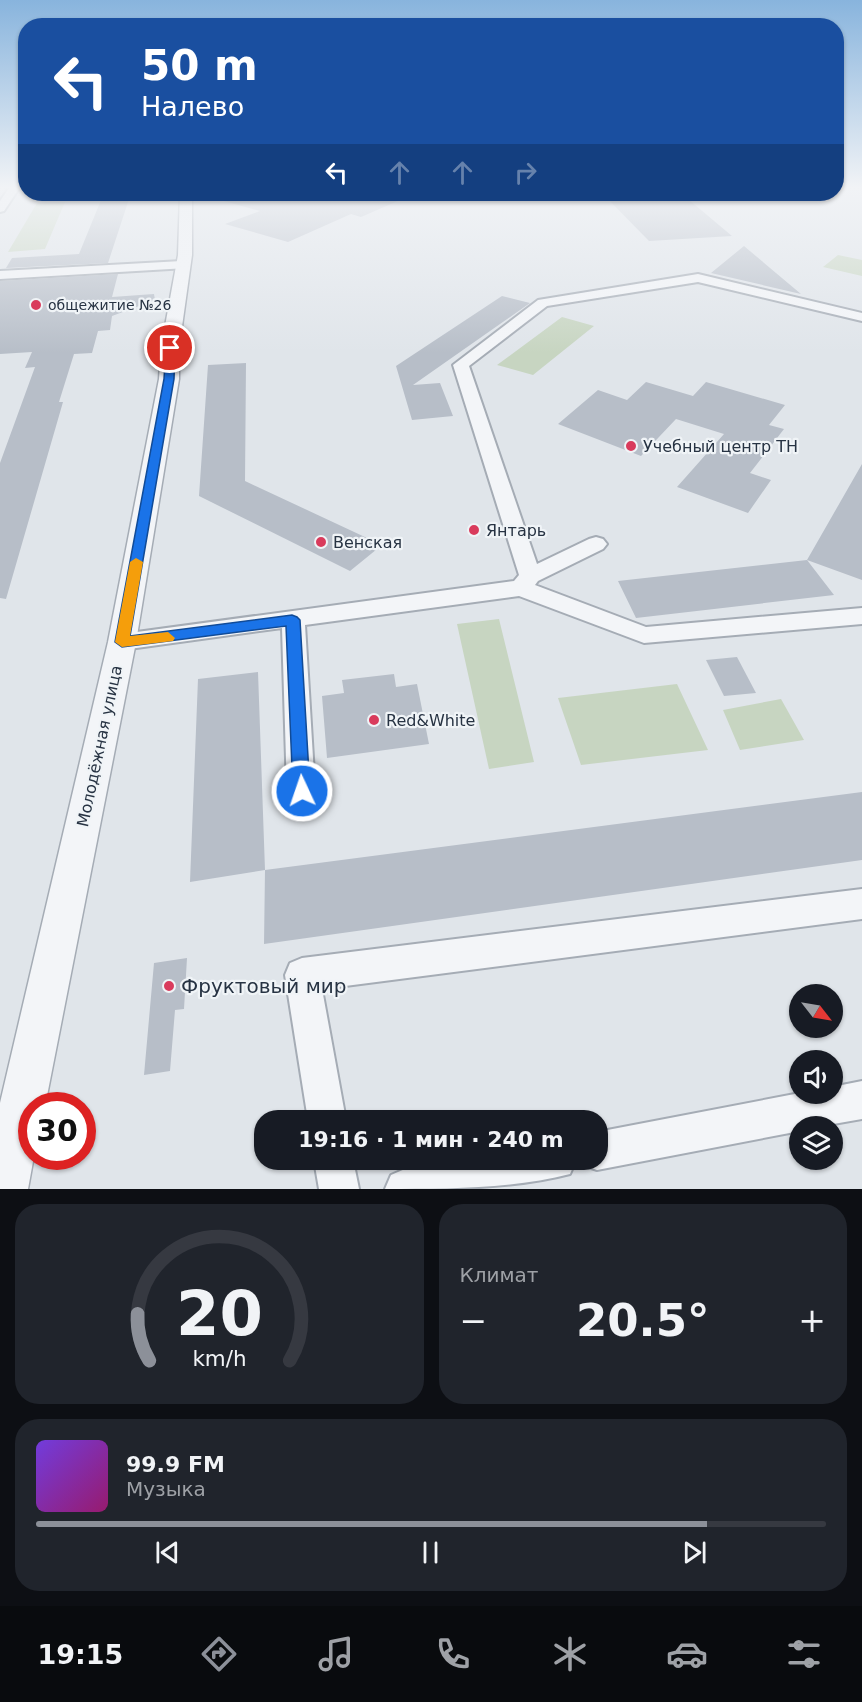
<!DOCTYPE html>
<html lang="ru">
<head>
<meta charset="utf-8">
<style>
	body { margin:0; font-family:"DejaVu Sans",sans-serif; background:#20242c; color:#f1f3f6; height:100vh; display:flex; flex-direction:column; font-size:22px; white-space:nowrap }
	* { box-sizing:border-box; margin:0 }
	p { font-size:20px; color:#9ea1a6 }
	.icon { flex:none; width:33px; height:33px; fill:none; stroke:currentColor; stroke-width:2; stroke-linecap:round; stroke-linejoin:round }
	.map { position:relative; height:1189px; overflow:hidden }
	.panel { display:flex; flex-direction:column; gap:15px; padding:15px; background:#0d0f14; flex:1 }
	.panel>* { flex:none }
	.guide { position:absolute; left:18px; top:18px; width:826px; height:183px; border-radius:24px; box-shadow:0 2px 4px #0004; background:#1a4fa0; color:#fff; overflow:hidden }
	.needle { width:39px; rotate:121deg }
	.buttons { position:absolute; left:789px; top:984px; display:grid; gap:12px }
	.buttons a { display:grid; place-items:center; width:54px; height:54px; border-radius:50%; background:#171b24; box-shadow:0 2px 4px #0004; font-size:30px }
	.speed { position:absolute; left:18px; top:1092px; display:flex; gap:12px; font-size:30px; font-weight:700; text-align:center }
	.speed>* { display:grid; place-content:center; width:78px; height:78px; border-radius:50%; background:#171b24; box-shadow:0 2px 4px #0004; line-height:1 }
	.speed .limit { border:9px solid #d22; background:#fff; color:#111 }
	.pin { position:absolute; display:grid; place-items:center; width:51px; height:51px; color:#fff; margin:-26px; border:3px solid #fff; border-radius:50%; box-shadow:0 2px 6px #0007 }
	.me { position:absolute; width:66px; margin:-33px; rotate:357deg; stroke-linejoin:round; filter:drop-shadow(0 0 4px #0008) }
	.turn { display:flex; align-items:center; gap:21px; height:126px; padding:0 24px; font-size:27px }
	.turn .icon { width:78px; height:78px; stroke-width:2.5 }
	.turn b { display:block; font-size:42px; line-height:51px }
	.lanes { display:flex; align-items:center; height:57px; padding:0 24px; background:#0003; justify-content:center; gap:30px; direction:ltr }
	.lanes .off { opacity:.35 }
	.big { font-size:45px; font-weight:700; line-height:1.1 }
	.panel .tile { flex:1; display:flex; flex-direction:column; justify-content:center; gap:9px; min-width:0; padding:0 21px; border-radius:24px; background:#20242c }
	.panel .dial { align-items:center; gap:0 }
	.dial svg { height:156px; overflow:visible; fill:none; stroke:#363941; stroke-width:7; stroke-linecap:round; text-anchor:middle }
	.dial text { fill:#f1f3f6; stroke:none }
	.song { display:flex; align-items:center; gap:18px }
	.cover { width:72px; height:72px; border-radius:9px; background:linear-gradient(135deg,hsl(260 70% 55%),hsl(320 70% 35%)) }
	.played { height:6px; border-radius:3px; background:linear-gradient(90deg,#8c9099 85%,#363941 85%) }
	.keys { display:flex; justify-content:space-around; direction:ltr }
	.heat { display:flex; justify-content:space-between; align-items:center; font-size:33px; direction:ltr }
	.panel .tiles { flex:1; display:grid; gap:15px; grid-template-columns:1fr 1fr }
	.tile:last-child { grid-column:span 2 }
	.trip { position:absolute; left:254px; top:1110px; width:354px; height:60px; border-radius:24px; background:#171b24; box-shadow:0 2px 4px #0004; font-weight:700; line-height:60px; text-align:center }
	.tabs { display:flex; height:96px; justify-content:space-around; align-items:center; background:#090b0e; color:#9ea1a6 }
	.tabs .icon { width:42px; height:42px }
	.tabs .active { color:#8c9099 }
	.tabs b { font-size:27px; color:#f1f3f6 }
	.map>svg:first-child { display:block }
	.green { fill:#c7d5c1 }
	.building { fill:#b7bec8 }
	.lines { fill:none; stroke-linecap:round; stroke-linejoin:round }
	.minor-casing { stroke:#a5acb5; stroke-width:4 }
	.tertiary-casing { stroke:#a5acb5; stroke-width:3 }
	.minor { fill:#f3f5f8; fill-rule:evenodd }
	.tertiary { fill:#f3f5f8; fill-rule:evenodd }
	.route { fill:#1a73e8; stroke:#114b97; stroke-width:1.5 }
	.slow { fill:#f59e0b }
	.poi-dot { fill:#d93b5c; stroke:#f0f4f7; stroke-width:2 }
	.labels { text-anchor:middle; stroke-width:4.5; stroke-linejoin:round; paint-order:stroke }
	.far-poi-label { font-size:14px; fill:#273343; stroke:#f0f4f7; text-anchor:start }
	.poi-label { font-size:16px; fill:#273343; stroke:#f0f4f7; text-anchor:start }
	.street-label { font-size:16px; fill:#273343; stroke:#f0f4f7 }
	.near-poi-label { font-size:20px; fill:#273343; stroke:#f0f4f7; text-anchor:start }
</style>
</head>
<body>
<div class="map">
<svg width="862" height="1189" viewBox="0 0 862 1189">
	<rect width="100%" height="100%" fill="#e0e5ea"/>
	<path class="green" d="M 65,202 L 45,249 L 8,252 L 37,203 Z
		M 838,255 L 862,260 L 862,276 L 823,267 Z
		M 562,317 L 594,326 L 533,375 L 497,365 Z
		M 499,619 L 534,762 L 489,769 L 457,624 Z
		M 677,684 L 708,750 L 581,765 L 558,698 Z
		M 781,699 L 804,740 L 740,750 L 723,710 Z"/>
	<path class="building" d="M 225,194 L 414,194 L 361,217 L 351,214 L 288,242 L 225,224 L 260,211 L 224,201 Z
		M 603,194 L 682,194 L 732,236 L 649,241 Z
		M 129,199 L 108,263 L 6,268 L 12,258 L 79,254 L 101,200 Z
		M 744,246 L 801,294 L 711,273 Z
		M 118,274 L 112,297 L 154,294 L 155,300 L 112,316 L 110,330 L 98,331 L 92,353 L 74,354 L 59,402 L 63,402 L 6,599 L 0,598 L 0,463 L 35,367 L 25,368 L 32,352 L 0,354 L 0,281 Z
		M 502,296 L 530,303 L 413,385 L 440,383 L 453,416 L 412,420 L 396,366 Z
		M 246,363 L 245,481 L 382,545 L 350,571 L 199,496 L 208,365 Z
		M 646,382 L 693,396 L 706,382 L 785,405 L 769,425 L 784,429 L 750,473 L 771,480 L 748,513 L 677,487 L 724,434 L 676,419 L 641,456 L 558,424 L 598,390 L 627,400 Z
		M 862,464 L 862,580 L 807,560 Z
		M 807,560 L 834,595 L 636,618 L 618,581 Z
		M 737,657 L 756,693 L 724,696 L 706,660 Z
		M 258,672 L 265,870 L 190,882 L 198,679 Z
		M 394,674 L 396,687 L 417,684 L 429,744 L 327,758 L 322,696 L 344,693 L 342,680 Z
		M 862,792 L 862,860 L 264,944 L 265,870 Z
		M 187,958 L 184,1009 L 175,1010 L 170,1071 L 144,1075 L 154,963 Z"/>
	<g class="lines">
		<g class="minor-casing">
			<path id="minor" d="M 10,187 L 20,187 L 4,211 L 0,212 L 0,201 Z
				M 182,261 L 187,262 L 188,265 L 187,268 L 0,279 L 0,271 Z
				M 698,274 L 862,313 L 862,321 L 698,282 L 547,306 L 469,366 L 537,564 L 589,539 L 596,537 L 603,539 L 607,544 L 603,549 L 538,581 L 535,585 L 646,627 L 862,608 L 862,624 L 644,643 L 519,596 L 305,625 L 315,791 L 311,799 L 301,803 L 291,799 L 287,791 L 282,628 L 122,650 L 114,648 L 110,642 L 114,636 L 122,634 L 514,581 L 519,575 L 453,365 L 538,300 Z
				M 862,889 L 862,919 L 322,989 L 346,1120 L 308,1120 L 285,975 L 290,963 L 302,958 Z
				M 862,1081 L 862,1119 L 822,1126 L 800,1126 L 800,1131 L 597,1170 L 583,1165 L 581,1160 L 597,1160 L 597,1132 L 800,1093 L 832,1094 L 832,1087 Z
				M 314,1160 L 353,1160 L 359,1189 L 319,1189 Z
				M 455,1160 L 576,1160 L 570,1174 C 513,1189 445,1189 385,1189 L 391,1175 L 405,1169 Z"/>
		</g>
		<g class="tertiary-casing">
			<path id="tertiary" d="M 180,194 L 192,194 L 192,255 L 179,348 L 179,379 L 136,642 L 45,1106 L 32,1106 L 32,1156 L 34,1156 L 28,1189 L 0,1189 L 0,1103 L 108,642 L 159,379 L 161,348 L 178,255 Z"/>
		</g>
		<use href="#minor" class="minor"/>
		<use href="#tertiary" class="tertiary"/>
	</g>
	<linearGradient id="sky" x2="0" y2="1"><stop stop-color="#88b4dd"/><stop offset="0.53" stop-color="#f1f3f6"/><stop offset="1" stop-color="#f1f3f6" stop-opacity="0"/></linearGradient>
	<rect width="862" height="353" fill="url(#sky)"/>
	<path class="route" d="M 170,345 L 175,348 L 174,379 L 130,636 L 292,615 L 297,617 L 300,620 L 310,791 L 308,796 L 302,798 L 295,796 L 293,791 L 286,626 L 122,647 L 115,642 L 164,379 L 166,348 Z"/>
	<path class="slow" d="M 136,558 L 143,562 L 130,636 L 168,632 L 175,638 L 173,641 L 122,647 L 115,642 L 130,562 Z"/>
	<g class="poi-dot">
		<circle cx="36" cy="305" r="6"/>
		<circle cx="631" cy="446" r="6"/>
		<circle cx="474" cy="530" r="6"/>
		<circle cx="321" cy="542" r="6"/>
		<circle cx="374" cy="720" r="6"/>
		<circle cx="169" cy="986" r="6"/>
	</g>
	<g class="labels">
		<g class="far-poi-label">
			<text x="48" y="310">общежитие №26</text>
		</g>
		<g class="poi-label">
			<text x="643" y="452">Учебный центр ТН</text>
			<text x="486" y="536">Янтарь</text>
			<text x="333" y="548">Венская</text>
			<text x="386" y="726">Red&amp;White</text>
		</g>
		<g class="street-label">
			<text transform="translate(99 746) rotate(-78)" y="6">Молодёжная улица</text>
		</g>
		<g class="near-poi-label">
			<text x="181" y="993">Фруктовый мир</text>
		</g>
	</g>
</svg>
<div class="buttons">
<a><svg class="needle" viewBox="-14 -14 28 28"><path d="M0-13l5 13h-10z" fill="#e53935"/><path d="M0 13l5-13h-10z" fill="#9ea1a6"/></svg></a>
<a><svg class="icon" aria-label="sound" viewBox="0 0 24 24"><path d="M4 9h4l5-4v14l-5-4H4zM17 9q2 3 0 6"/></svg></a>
<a><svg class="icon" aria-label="layers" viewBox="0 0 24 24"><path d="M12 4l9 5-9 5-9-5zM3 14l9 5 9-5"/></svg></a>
</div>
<div class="speed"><div class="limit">30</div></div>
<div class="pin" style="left:170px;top:348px;background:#d93025"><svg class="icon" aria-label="arrive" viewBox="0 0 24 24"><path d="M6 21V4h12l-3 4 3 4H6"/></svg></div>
<svg class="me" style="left:302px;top:791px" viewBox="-20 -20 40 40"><circle r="17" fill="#1a73e8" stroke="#fff" stroke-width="3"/><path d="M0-11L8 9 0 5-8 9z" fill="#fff"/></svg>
<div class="trip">19:16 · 1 мин · 240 m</div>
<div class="guide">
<div class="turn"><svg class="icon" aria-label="left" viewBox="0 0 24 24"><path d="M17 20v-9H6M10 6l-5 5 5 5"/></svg><div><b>50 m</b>Налево</div></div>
<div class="lanes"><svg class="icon" aria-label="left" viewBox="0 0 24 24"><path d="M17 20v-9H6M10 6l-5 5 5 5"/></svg><svg class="icon off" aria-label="ahead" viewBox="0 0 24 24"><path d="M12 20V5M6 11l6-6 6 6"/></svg><svg class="icon off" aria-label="ahead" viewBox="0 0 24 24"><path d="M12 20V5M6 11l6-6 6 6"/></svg><svg class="icon off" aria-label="right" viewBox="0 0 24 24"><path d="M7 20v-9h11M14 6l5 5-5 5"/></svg></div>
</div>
</div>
<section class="panel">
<div class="tiles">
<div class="tile dial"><svg viewBox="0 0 100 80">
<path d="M14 69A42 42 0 1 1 86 69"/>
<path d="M14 69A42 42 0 0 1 8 45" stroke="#8c9099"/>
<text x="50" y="56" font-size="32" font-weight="700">20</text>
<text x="50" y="72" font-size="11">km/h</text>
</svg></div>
<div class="tile"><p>Климат</p>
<div class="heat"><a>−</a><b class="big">20.5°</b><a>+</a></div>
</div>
<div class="tile">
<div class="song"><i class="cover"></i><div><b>99.9 FM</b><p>Музыка</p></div></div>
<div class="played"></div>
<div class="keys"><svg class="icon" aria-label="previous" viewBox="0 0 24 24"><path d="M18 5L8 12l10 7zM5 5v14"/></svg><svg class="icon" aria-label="pause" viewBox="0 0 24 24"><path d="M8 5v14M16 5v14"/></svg><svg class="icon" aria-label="next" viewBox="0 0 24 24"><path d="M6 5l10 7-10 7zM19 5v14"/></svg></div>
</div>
</div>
</section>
<nav class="tabs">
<b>19:15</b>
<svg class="icon active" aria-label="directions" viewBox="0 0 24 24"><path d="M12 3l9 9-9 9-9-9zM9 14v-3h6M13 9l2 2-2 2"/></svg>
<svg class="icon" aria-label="music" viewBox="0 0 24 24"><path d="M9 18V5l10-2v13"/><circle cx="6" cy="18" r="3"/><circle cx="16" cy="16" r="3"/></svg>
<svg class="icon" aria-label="phone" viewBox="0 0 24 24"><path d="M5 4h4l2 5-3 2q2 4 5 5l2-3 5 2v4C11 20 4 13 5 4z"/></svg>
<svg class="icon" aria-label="climate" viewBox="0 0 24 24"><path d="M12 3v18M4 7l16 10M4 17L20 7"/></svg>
<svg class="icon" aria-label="car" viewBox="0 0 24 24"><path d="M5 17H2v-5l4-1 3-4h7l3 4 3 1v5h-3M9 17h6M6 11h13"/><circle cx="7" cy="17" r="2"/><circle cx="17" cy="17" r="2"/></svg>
<svg class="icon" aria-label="filters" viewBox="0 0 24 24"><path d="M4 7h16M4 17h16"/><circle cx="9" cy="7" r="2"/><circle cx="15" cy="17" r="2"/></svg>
</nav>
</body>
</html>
